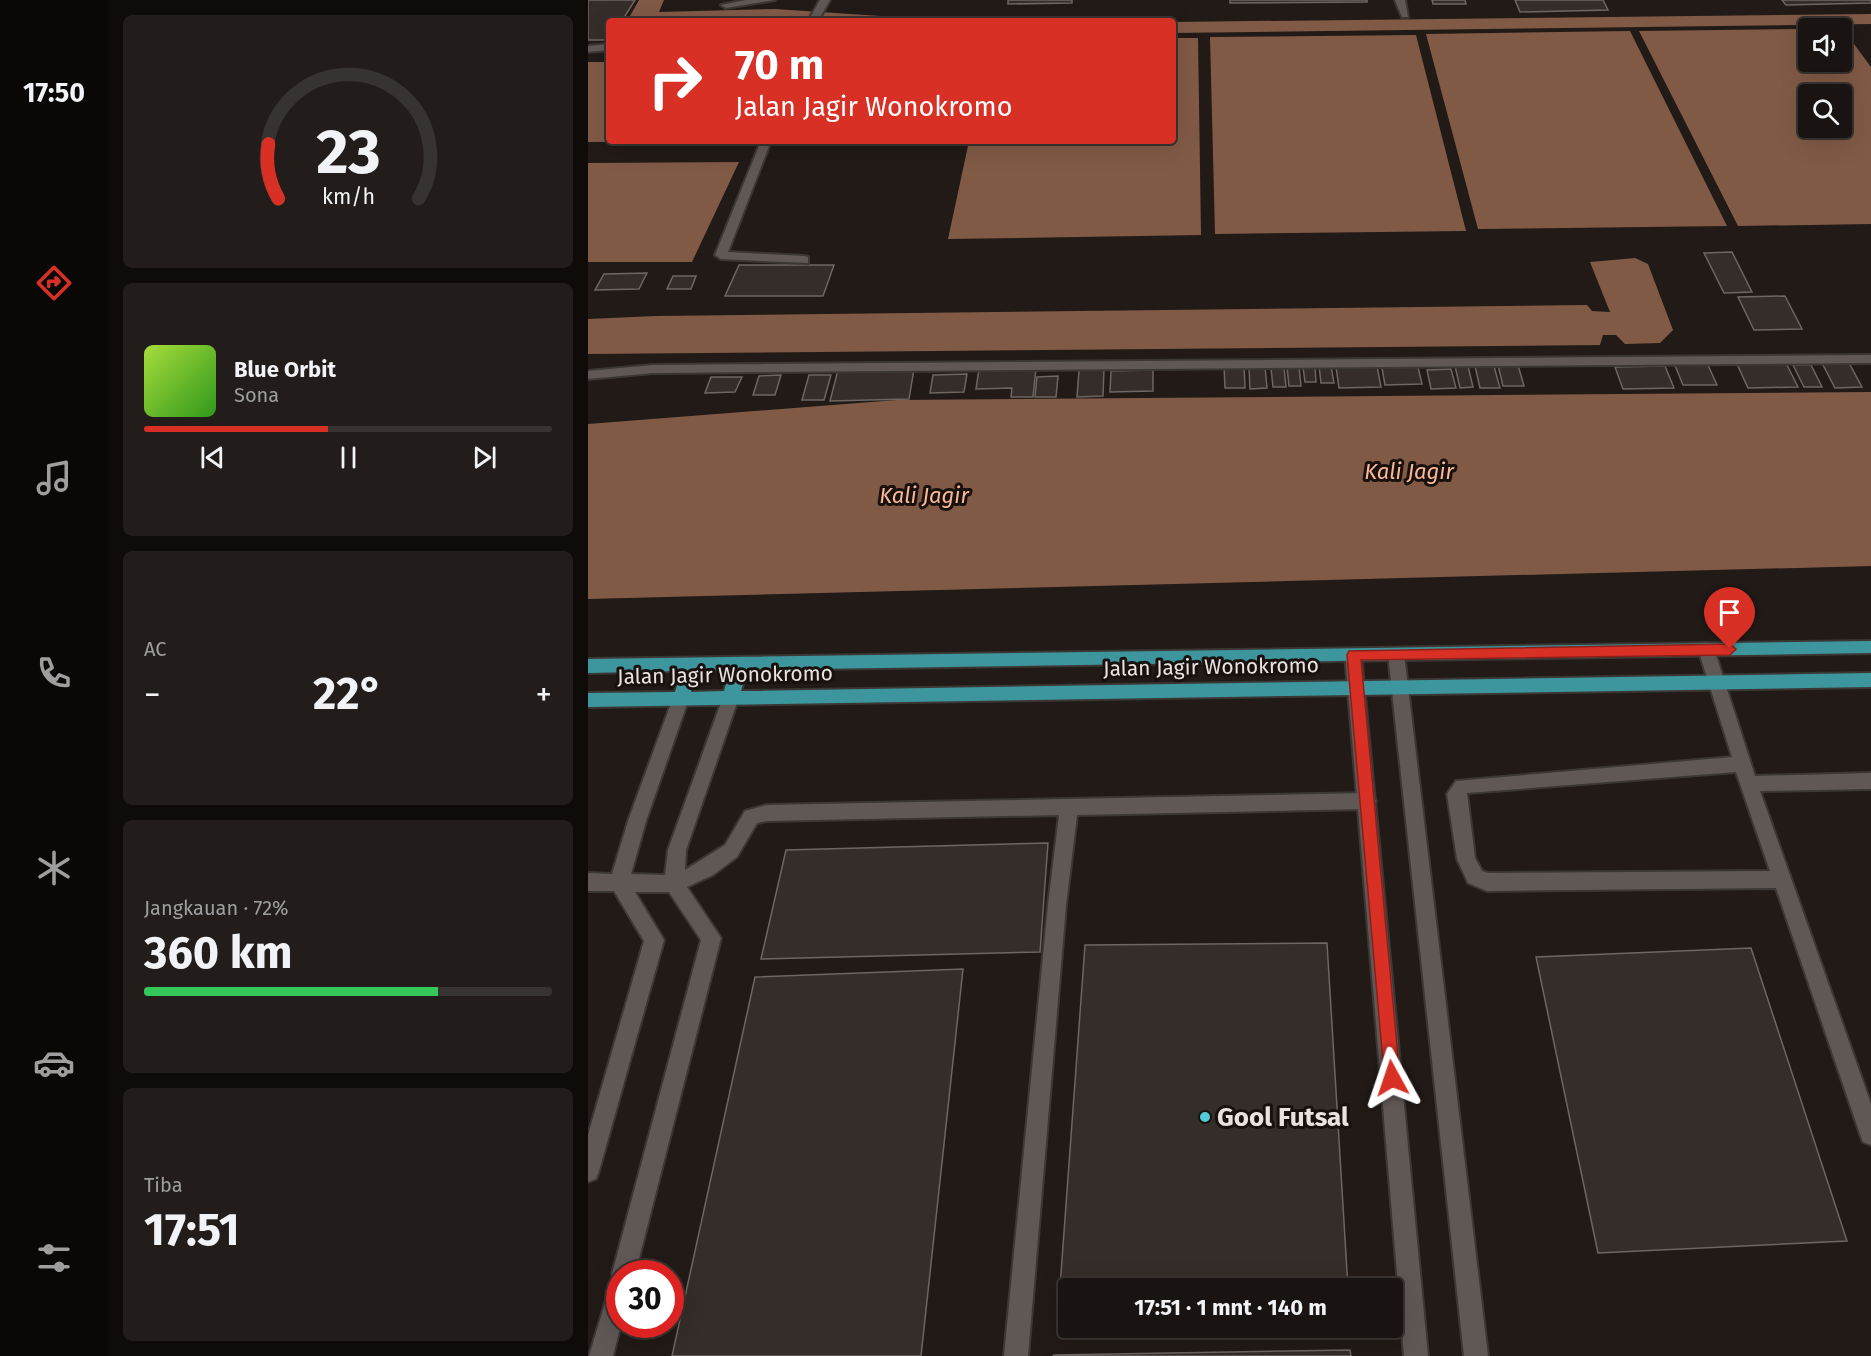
<!DOCTYPE html>
<html lang="id">
<head>
<meta charset="utf-8">
<style>
	body { margin:0; font-family:"Fira Sans",sans-serif; background:#221d1a; color:#f1f3f6; height:100vh; display:flex; flex-direction:column; font-size:22px; white-space:nowrap }
	* { box-sizing:border-box; margin:0 }
	p { font-size:20px; color:#9f9e9f }
	.icon { flex:none; width:33px; height:33px; fill:none; stroke:currentColor; stroke-width:2; stroke-linecap:round; stroke-linejoin:round }
	.map { position:relative; flex:1; overflow:hidden }
	.panel { display:flex; flex-direction:column; gap:15px; padding:15px; background:#0e0b09; width:480px }
	.panel>* { flex:none }
	.banner { position:absolute; left:18px; top:18px; width:570px; height:126px; border-radius:6px; box-shadow:0 6px 24px #0002,0 0 0 2px #373331; background:#d93025; color:#fff; overflow:hidden }
	.buttons { position:absolute; left:1210px; top:18px; display:grid; gap:12px }
	.buttons a { display:grid; place-items:center; width:54px; height:54px; border-radius:6px; background:#191411; box-shadow:0 6px 24px #0002,0 0 0 2px #373331; font-size:30px }
	.speed { position:absolute; left:18px; top:1260px; display:flex; gap:12px; font-size:30px; font-weight:700; text-align:center }
	.speed>* { display:grid; place-content:center; width:78px; height:78px; border-radius:50%; background:#191411; box-shadow:0 6px 24px #0002,0 0 0 2px #373331; line-height:1 }
	.speed .limit { border:9px solid #d22; background:#fff; color:#111 }
	.pin { position:absolute; display:grid; place-items:center; width:51px; height:51px; color:#fff; margin:-62px -26px; border-radius:50% 50% 50% 0; rotate:-45deg; box-shadow:0 0 6px #0007 }
	.pin .icon { rotate:45deg }
	.me { position:absolute; width:66px; margin:-33px; rotate:355deg; stroke-linejoin:round; filter:drop-shadow(0 0 4px #0008) }
	.turn { display:flex; align-items:center; gap:21px; height:126px; padding:0 30px; font-size:27px }
	.turn .icon { width:78px; height:78px; stroke-width:2.5 }
	.turn b { display:block; font-size:42px; line-height:51px }
	.big { font-size:45px; font-weight:700; line-height:1.1 }
	.panel .card { flex:1; display:flex; flex-direction:column; justify-content:center; gap:9px; min-width:0; padding:0 21px; border-radius:9px; background:#221d1a }
	.panel .dial { align-items:center; gap:0 }
	.dial svg { height:156px; overflow:visible; fill:none; stroke:#373331; stroke-width:7; stroke-linecap:round; text-anchor:middle }
	.dial text { fill:#f1f3f6; stroke:none }
	.song { display:flex; align-items:center; gap:18px }
	.cover { width:72px; height:72px; border-radius:9px; background:linear-gradient(135deg,hsl(80 70% 55%),hsl(110 70% 35%)) }
	.played { height:6px; border-radius:3px; background:linear-gradient(90deg,#d93025 45%,#373331 45%) }
	.keys { display:flex; justify-content:space-around; direction:ltr }
	.heat { display:flex; justify-content:space-between; align-items:center; font-size:33px; direction:ltr }
	.charge { height:9px; border-radius:4px; background:linear-gradient(90deg,#34c759 72%,#373331 0) }
	.trip { position:absolute; left:470px; top:1278px; width:345px; height:60px; border-radius:6px; background:#191411; box-shadow:0 6px 24px #0002,0 0 0 2px #373331; font-weight:700; line-height:60px; text-align:center }
	main { display:flex; flex:1; min-height:0 }
	.tab-bar { display:flex; flex-direction:column; width:108px; justify-content:space-around; align-items:center; background:#0a0807; color:#9f9e9f }
	.tab-bar .icon { width:42px; height:42px }
	.tab-bar .active { color:#d93025 }
	.tab-bar b { font-size:27px; color:#f1f3f6 }
	.map>svg:first-child { display:block }
	.water { fill:#815a46; fill-rule:evenodd }
	.building { fill:#342d29; stroke:#6e6662; stroke-width:1.5 }
	.lines { fill:none; stroke-linecap:round; stroke-linejoin:round }
	.service-casing { stroke:#3b3735; stroke-width:4 }
	.minor-casing { stroke:#3b3735; stroke-width:4 }
	.primary-casing { stroke:#3b3735; stroke-width:4 }
	.service { fill:#605855; fill-rule:evenodd }
	.minor { fill:#605855; fill-rule:evenodd }
	.primary { fill:#3d969d; fill-rule:evenodd }
	.route { fill:#d93025; stroke:#8d1f18; stroke-width:1.5 }
	.poi-dot { fill:#52cbd7; stroke:#18110e; stroke-width:2 }
	.labels { text-anchor:middle; stroke-width:6; stroke-linejoin:round; paint-order:stroke }
	.street-label { font-size:21px; fill:#e8e3e1; stroke:#18110e }
	.water-label { font-size:22px; font-style:italic; fill:#fbb896; stroke:#18110e }
	.near-poi-label { font-size:26px; font-weight:bold; fill:#e8e3e1; stroke:#18110e; text-anchor:start }
</style>
</head>
<body>
<main>
<nav class="tab-bar">
<b>17:50</b>
<svg class="icon active" aria-label="directions" viewBox="0 0 24 24"><path d="M12 3l9 9-9 9-9-9zM9 14v-3h6M13 9l2 2-2 2"/></svg>
<svg class="icon" aria-label="music" viewBox="0 0 24 24"><path d="M9 18V5l10-2v13"/><circle cx="6" cy="18" r="3"/><circle cx="16" cy="16" r="3"/></svg>
<svg class="icon" aria-label="phone" viewBox="0 0 24 24"><path d="M5 4h4l2 5-3 2q2 4 5 5l2-3 5 2v4C11 20 4 13 5 4z"/></svg>
<svg class="icon" aria-label="climate" viewBox="0 0 24 24"><path d="M12 3v18M4 7l16 10M4 17L20 7"/></svg>
<svg class="icon" aria-label="car" viewBox="0 0 24 24"><path d="M5 17H2v-5l4-1 3-4h7l3 4 3 1v5h-3M9 17h6M6 11h13"/><circle cx="7" cy="17" r="2"/><circle cx="17" cy="17" r="2"/></svg>
<svg class="icon" aria-label="filters" viewBox="0 0 24 24"><path d="M4 7h16M4 17h16"/><circle cx="9" cy="7" r="2"/><circle cx="15" cy="17" r="2"/></svg>
</nav>
<section class="panel">
<div class="card dial"><svg viewBox="0 0 100 80">
<path d="M14 69A42 42 0 1 1 86 69"/>
<path d="M14 69A42 42 0 0 1 9 41" stroke="#d93025"/>
<text x="50" y="56" font-size="32" font-weight="700">23</text>
<text x="50" y="72" font-size="11">km/h</text>
</svg></div>
<div class="card">
<div class="song"><i class="cover"></i><div><b>Blue Orbit</b><p>Sona</p></div></div>
<div class="played"></div>
<div class="keys"><svg class="icon" aria-label="previous" viewBox="0 0 24 24"><path d="M18 5L8 12l10 7zM5 5v14"/></svg><svg class="icon" aria-label="pause" viewBox="0 0 24 24"><path d="M8 5v14M16 5v14"/></svg><svg class="icon" aria-label="next" viewBox="0 0 24 24"><path d="M6 5l10 7-10 7zM19 5v14"/></svg></div>
</div>
<div class="card"><p>AC</p>
<div class="heat"><a>−</a><b class="big">22°</b><a>+</a></div>
</div>
<div class="card"><p>Jangkauan · 72%</p><b class="big">360 km</b><div class="charge"></div></div>
<div class="card"><p>Tiba</p><b class="big">17:51</b></div>
</section>
<div class="map">
<svg width="1283" height="1356" viewBox="0 0 1283 1356">
	<rect width="100%" height="100%" fill="#211a17"/>
	<path class="water" d="M 51,0 L 76,0 L 71,12 L 187,9 L 368,21 L 39,21 Z
		M 1283,14 L 1283,24 L 585,33 L 585,22 Z
		M 1221,29 L 1221,62 L 1254,62 L 1255,29 L 1283,67 L 1283,224 L 1150,226 L 1051,31 ZM 1221,94 L 1254,94 L 1254,128 L 1221,128 Z
		M 1042,31 L 1139,226 L 890,229 L 838,34 Z
		M 828,35 L 878,231 L 627,234 L 622,37 Z
		M 585,38 L 610,38 L 613,235 L 360,239 L 381,141 L 585,141 Z
		M 0,62 L 21,62 L 21,141 L 164,141 L 0,142 Z
		M 151,162 L 104,262 L 0,262 L 0,163 Z
		M 1047,258 L 1060,264 L 1085,330 L 1072,343 L 1037,344 L 1028,335 L 1015,335 L 1012,345 L 0,354 L 0,319 L 68,316 L 999,305 L 1004,311 L 1022,312 L 1002,262 Z
		M 1283,392 L 1283,566 L 0,599 L 0,424 L 309,400 Z"/>
	<path class="building" d="M 0,0 L 47,0 L 34,21 L 21,21 L 21,40 L 0,40 Z
		M 420,0 L 484,0 L 484,3 L 420,4 Z
		M 642,0 L 779,0 L 779,2 L 642,3 Z
		M 844,0 L 877,0 L 878,4 L 845,4 Z
		M 927,0 L 1015,0 L 1020,10 L 932,12 Z
		M 1194,0 L 1283,0 L 1283,3 L 1198,5 Z
		M 1144,252 L 1164,292 L 1136,293 L 1116,253 Z
		M 151,265 L 246,265 L 235,296 L 137,296 Z
		M 59,273 L 51,289 L 7,290 L 16,274 Z
		M 85,276 L 108,276 L 103,289 L 79,289 Z
		M 1197,296 L 1214,329 L 1166,330 L 1150,297 Z
		M 1197,361 L 1210,387 L 1160,388 L 1148,362 Z
		M 1086,363 L 1119,363 L 1129,385 L 1095,385 Z
		M 1234,363 L 1261,363 L 1274,387 L 1247,388 Z
		M 910,365 L 930,365 L 936,386 L 915,386 Z
		M 1205,365 L 1223,365 L 1234,387 L 1216,387 Z
		M 636,366 L 656,366 L 657,388 L 637,388 Z
		M 731,366 L 743,366 L 746,383 L 733,383 Z
		M 789,366 L 793,387 L 751,388 L 748,367 Z
		M 867,366 L 880,366 L 885,387 L 872,388 Z
		M 887,366 L 906,366 L 912,388 L 892,388 Z
		M 1077,366 L 1086,388 L 1035,389 L 1027,367 Z
		M 661,367 L 677,367 L 679,388 L 662,389 Z
		M 699,367 L 711,367 L 713,386 L 701,386 Z
		M 715,367 L 727,367 L 728,382 L 717,382 Z
		M 830,367 L 834,384 L 797,385 L 794,368 Z
		M 448,368 L 445,397 L 423,397 L 424,388 L 388,389 L 391,369 Z
		M 683,368 L 696,368 L 698,387 L 685,387 Z
		M 326,369 L 321,399 L 242,401 L 250,370 Z
		M 516,369 L 515,396 L 489,397 L 491,370 Z
		M 863,369 L 868,388 L 843,389 L 839,370 Z
		M 565,370 L 565,391 L 522,392 L 523,371 Z
		M 379,374 L 376,392 L 342,393 L 345,375 Z
		M 193,375 L 187,395 L 165,395 L 171,376 Z
		M 221,375 L 243,375 L 236,400 L 214,400 Z
		M 470,376 L 468,397 L 447,397 L 449,377 Z
		M 123,377 L 154,377 L 147,392 L 117,393 Z
		M 460,843 L 452,952 L 173,959 L 198,850 Z
		M 739,943 L 760,1288 L 480,1288 L 480,1328 L 533,1328 L 469,1328 L 497,945 Z
		M 1163,948 L 1259,1241 L 1010,1253 L 948,957 Z
		M 375,969 L 333,1356 L 84,1356 L 167,977 Z
		M 762,1350 L 763,1356 L 465,1356 L 466,1355 Z"/>
	<g class="lines">
		<g class="service-casing">
			<path id="service" d="M 158,0 L 187,0 L 138,8 L 133,5 Z
				M 232,0 L 242,0 L 230,21 L 220,21 Z
				M 807,0 L 817,0 L 820,17 L 814,17 Z
				M 21,44 L 21,50 L 0,52 L 0,46 Z
				M 173,141 L 183,141 L 140,252 L 216,256 L 220,257 L 220,263 L 133,259 L 127,255 Z
				M 1118,643 L 1124,644 L 1126,649 L 1167,776 L 1283,773 L 1283,789 L 1172,791 L 1283,1104 L 1283,1145 L 1275,1142 L 1272,1134 L 1188,888 L 899,891 L 880,883 L 869,859 L 859,794 L 868,781 L 1144,757 L 1110,649 L 1112,644 ZM 1148,772 L 1182,871 L 900,873 L 894,871 L 887,858 L 879,793 Z
				M 143,690 L 149,692 L 151,697 L 98,850 L 97,870 L 137,845 L 157,811 L 179,805 L 779,793 L 785,795 L 788,801 L 785,807 L 779,809 L 489,815 L 478,905 L 440,1356 L 416,1356 L 460,905 L 471,815 L 179,821 L 169,823 L 149,857 L 125,875 L 99,887 L 133,938 L 47,1274 L 32,1274 L 33,1324 L 25,1356 L 1,1356 L 25,1277 L 24,1274 L 113,940 L 81,892 L 47,892 L 76,940 L 11,1171 L 8,1179 L 0,1182 L 0,1135 L 56,941 L 26,891 L 0,891 L 0,873 L 24,874 L 40,821 L 85,698 L 87,693 L 99,693 L 101,698 L 58,821 L 43,874 L 77,875 L 80,850 L 135,697 L 137,692 Z"/>
		</g>
		<g class="minor-casing">
			<path id="minor" d="M 1283,355 L 1283,363 L 65,373 L 0,379 L 0,371 L 65,365 Z
				M 808,648 L 814,649 L 816,654 L 900,1356 L 876,1356 L 800,654 L 802,649 Z
				M 765,649 L 771,650 L 773,655 L 840,1356 L 816,1356 L 757,655 L 759,650 Z"/>
		</g>
		<g class="primary-casing">
			<path id="primary" d="M 1283,641 L 1283,653 L 159,670 L 153,691 L 1283,673 L 1283,687 L 0,707 L 0,693 L 87,692 L 93,671 L 0,673 L 0,659 ZM 142,670 L 136,691 L 103,692 L 110,671 Z"/>
		</g>
		<use href="#service" class="service"/>
		<use href="#minor" class="minor"/>
		<use href="#primary" class="primary"/>
	</g>
	<path class="route" d="M 1142,644 L 1148,649 L 1142,655 L 773,660 L 812,1078 L 810,1084 L 804,1087 L 797,1084 L 759,655 L 761,651 Z"/>
	<circle class="poi-dot" cx="617" cy="1117" r="6"/>
	<g class="labels">
		<g class="street-label">
			<text transform="translate(623 667) rotate(-1)" y="7">Jalan Jagir Wonokromo</text>
			<text transform="translate(137 675) rotate(-1)" y="7">Jalan Jagir Wonokromo</text>
		</g>
		<g class="water-label">
			<text x="821" y="479">Kali Jagir</text>
			<text x="336" y="503">Kali Jagir</text>
		</g>
		<g class="near-poi-label">
			<text x="629" y="1126">Gool Futsal</text>
		</g>
	</g>
</svg>
<div class="buttons">
<a><svg class="icon" aria-label="sound" viewBox="0 0 24 24"><path d="M4 9h4l5-4v14l-5-4H4zM17 9q2 3 0 6"/></svg></a>
<a><svg class="icon" aria-label="search" viewBox="0 0 24 24"><circle cx="10" cy="10" r="6"/><path d="M15 15l6 6"/></svg></a>
</div>
<div class="speed"><div class="limit">30</div></div>
<div class="pin" style="left:1142px;top:649px;background:#d93025"><svg class="icon" aria-label="arrive" viewBox="0 0 24 24"><path d="M6 21V4h12l-3 4 3 4H6"/></svg></div>
<svg class="me" style="left:804px;top:1078px" viewBox="-20 -20 40 40"><path d="M0-17L14 15 0 8-14 15z" fill="#d93025" stroke="#fff" stroke-width="4"/></svg>
<div class="trip">17:51 · 1 mnt · 140 m</div>
<div class="banner">
<div class="turn"><svg class="icon" aria-label="right" viewBox="0 0 24 24"><path d="M7 20v-9h11M14 6l5 5-5 5"/></svg><div><b>70 m</b>Jalan Jagir Wonokromo</div></div>
</div>
</div>
</main>
</body>
</html>
